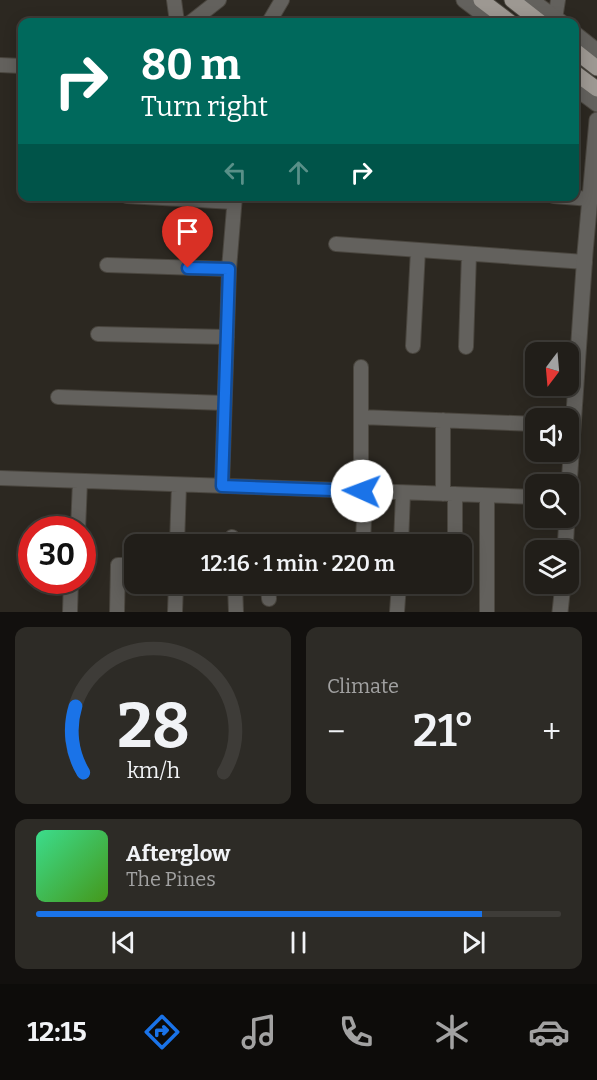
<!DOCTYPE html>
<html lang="en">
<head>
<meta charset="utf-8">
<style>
	body { margin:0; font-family:Bitter,serif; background:#2d2b26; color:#f1f3f6; height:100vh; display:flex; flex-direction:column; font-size:22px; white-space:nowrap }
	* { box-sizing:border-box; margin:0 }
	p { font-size:20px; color:#a2a2a2 }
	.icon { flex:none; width:33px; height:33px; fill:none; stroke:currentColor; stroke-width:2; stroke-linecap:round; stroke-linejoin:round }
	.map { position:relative; height:612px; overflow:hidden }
	.details { display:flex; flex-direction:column; gap:15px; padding:15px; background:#12100e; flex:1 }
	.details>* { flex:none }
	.guide { position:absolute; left:18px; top:18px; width:561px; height:183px; border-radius:12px; box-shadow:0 3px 15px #0003,0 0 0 2px #3e3c38; background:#00695c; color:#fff; overflow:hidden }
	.needle { width:39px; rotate:196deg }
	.tools { position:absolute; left:525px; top:342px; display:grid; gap:12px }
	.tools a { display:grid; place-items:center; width:54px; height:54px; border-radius:12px; background:#211e19; box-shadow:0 3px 15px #0003,0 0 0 2px #3e3c38; font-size:30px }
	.speed { position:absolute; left:18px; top:516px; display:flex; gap:12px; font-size:30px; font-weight:700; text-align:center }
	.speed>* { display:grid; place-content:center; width:78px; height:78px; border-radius:50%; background:#211e19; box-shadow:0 3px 15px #0003,0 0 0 2px #3e3c38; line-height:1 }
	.speed .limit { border:9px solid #d22; background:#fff; color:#111 }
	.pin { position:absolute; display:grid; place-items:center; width:51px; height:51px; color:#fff; margin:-62px -26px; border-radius:50% 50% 50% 0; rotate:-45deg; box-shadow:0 0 6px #0007 }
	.pin .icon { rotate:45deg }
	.me { position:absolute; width:66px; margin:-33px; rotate:272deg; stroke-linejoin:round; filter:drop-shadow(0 0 4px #0008) }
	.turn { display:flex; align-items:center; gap:21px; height:126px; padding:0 24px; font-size:27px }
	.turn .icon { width:78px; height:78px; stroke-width:2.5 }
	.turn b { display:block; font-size:42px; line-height:51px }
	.lanes { display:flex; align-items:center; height:57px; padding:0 24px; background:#0003; justify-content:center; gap:30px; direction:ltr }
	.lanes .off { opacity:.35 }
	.big { font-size:45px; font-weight:600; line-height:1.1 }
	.details .tile { flex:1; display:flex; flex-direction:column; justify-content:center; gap:9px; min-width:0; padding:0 21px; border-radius:12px; background:#2d2b26 }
	.details .dial { align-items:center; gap:0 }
	.dial svg { height:156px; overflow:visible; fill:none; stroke:#3e3c38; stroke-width:7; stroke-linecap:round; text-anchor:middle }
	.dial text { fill:#f1f3f6; stroke:none }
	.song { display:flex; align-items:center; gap:18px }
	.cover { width:72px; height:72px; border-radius:9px; background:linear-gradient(135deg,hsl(150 70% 55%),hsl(100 70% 35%)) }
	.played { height:6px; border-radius:3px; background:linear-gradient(90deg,#1a73e8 85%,#3e3c38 85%) }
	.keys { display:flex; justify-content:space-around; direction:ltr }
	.heat { display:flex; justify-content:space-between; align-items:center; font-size:33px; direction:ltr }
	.details .tiles { flex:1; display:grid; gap:15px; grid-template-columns:1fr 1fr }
	.tile:last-child { grid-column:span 2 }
	.trip { position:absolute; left:124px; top:534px; width:348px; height:60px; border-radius:12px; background:#211e19; box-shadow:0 3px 15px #0003,0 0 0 2px #3e3c38; font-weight:600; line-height:60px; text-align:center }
	.tab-bar { display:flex; height:96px; justify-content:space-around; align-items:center; background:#0d0c0a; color:#a2a2a2 }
	.tab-bar .icon { width:42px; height:42px }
	.tab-bar .current { color:#1a73e8 }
	.tab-bar b { font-size:27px; color:#f1f3f6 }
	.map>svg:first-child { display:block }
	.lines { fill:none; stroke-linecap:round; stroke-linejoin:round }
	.minor-casing { stroke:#4a463f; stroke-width:16 }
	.tertiary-casing { stroke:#4a463f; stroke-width:17 }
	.primary-casing { stroke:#4a463f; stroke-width:17 }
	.minor { stroke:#63615d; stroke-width:14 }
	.tertiary { stroke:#63615d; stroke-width:15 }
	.primary { stroke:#9d9892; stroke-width:15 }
	.route-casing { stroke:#114b97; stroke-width:15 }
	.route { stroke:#1a73e8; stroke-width:10 }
</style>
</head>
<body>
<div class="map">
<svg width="597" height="612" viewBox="0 0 597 612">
	<rect width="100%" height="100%" fill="#2c2821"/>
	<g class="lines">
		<g class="minor-casing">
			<path id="minor" d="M 174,0 L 177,22
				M 555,19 L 558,0
				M 191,22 L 219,0
				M 269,22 L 282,0
				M 0,65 L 22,66
				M 127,196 L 234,202
				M 554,196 L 590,199
				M 336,244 L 585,262
				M 107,265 L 229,269
				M 98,334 L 227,337
				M 413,346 L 418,250
				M 466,347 L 469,254
				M 361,367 L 361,491
				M 58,397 L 224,403
				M 361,417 L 536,424
				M 443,420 L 443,494
				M 0,478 L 536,497
				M 222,486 L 229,269 L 235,196
				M 78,530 L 80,481
				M 232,537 L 233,544
				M 177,544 L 179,485
				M 363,544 L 365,491
				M 401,544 L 403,493
				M 455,544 L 455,494
				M 235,584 L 236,612
				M 268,584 L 269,599
				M 70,612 L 71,580
				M 117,612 L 118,565 L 135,565
				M 175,612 L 176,584
				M 397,612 L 399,584
				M 487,612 L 487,496"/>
		</g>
		<g class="tertiary-casing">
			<path id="tertiary" d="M 464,0 L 493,22
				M 531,0 L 561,22
				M 574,33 L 597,51
				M 574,87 L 597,104
				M 568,500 L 585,253 L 597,120
				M 565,550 L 567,518
				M 560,612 L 563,584"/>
		</g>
		<g class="primary-casing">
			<path id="primary" d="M 481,0 L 510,22
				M 512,0 L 540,22
				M 574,50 L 597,68
				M 574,72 L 597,89"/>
		</g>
		<use href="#minor" class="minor"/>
		<use href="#tertiary" class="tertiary"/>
		<use href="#primary" class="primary"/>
	</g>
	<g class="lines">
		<g class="route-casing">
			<path id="route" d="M 188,268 L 229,269 L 222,486 L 362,491"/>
		</g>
		<use href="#route" class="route"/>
	</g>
</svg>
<div class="tools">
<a><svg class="needle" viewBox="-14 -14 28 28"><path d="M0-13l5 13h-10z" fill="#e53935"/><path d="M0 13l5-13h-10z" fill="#a2a2a2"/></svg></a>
<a><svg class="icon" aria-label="sound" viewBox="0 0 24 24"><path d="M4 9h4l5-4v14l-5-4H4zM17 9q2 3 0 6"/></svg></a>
<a><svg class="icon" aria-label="search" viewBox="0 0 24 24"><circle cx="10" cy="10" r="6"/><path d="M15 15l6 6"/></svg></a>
<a><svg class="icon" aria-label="layers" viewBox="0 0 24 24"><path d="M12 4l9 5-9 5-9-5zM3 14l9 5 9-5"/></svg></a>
</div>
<div class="speed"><div class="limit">30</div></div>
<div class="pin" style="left:188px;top:268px;background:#d93025"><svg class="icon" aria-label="arrive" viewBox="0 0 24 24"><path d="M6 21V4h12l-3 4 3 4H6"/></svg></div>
<svg class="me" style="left:362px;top:491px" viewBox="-20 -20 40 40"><circle r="19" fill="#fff"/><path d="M0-13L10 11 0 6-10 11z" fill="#1a73e8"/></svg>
<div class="trip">12:16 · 1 min · 220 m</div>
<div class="guide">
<div class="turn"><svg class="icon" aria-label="right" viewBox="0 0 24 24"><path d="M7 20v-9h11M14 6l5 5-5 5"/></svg><div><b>80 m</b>Turn right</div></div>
<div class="lanes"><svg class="icon off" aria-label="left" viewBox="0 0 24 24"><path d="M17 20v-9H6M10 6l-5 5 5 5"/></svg><svg class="icon off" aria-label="ahead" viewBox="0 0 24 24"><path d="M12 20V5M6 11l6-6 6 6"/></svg><svg class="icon" aria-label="right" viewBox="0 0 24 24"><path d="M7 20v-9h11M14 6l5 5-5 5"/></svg></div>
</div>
</div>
<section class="details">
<div class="tiles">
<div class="tile dial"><svg viewBox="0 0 100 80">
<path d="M14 69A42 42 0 1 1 86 69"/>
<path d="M14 69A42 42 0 0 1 10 35" stroke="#1a73e8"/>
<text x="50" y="56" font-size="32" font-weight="700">28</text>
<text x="50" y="72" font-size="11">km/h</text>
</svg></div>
<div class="tile"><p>Climate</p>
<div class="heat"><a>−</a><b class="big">21°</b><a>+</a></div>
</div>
<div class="tile">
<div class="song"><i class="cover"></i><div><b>Afterglow</b><p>The Pines</p></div></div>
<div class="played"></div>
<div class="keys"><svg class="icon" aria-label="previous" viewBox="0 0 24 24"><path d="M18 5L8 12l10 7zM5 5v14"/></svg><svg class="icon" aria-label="pause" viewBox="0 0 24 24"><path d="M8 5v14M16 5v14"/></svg><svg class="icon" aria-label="next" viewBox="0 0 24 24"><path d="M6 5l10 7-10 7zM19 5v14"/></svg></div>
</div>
</div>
</section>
<nav class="tab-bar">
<b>12:15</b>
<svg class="icon current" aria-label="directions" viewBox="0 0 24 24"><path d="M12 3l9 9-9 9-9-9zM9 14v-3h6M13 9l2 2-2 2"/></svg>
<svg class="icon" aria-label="music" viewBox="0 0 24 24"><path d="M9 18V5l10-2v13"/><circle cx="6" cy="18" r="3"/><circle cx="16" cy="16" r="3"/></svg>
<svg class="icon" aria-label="phone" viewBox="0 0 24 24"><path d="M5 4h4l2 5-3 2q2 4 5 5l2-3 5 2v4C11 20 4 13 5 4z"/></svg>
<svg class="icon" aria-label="climate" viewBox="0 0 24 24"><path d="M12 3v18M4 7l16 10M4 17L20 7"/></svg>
<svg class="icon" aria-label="car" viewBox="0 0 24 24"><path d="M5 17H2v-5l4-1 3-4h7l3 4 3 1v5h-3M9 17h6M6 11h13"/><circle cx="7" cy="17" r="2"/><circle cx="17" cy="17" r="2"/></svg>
</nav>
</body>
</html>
